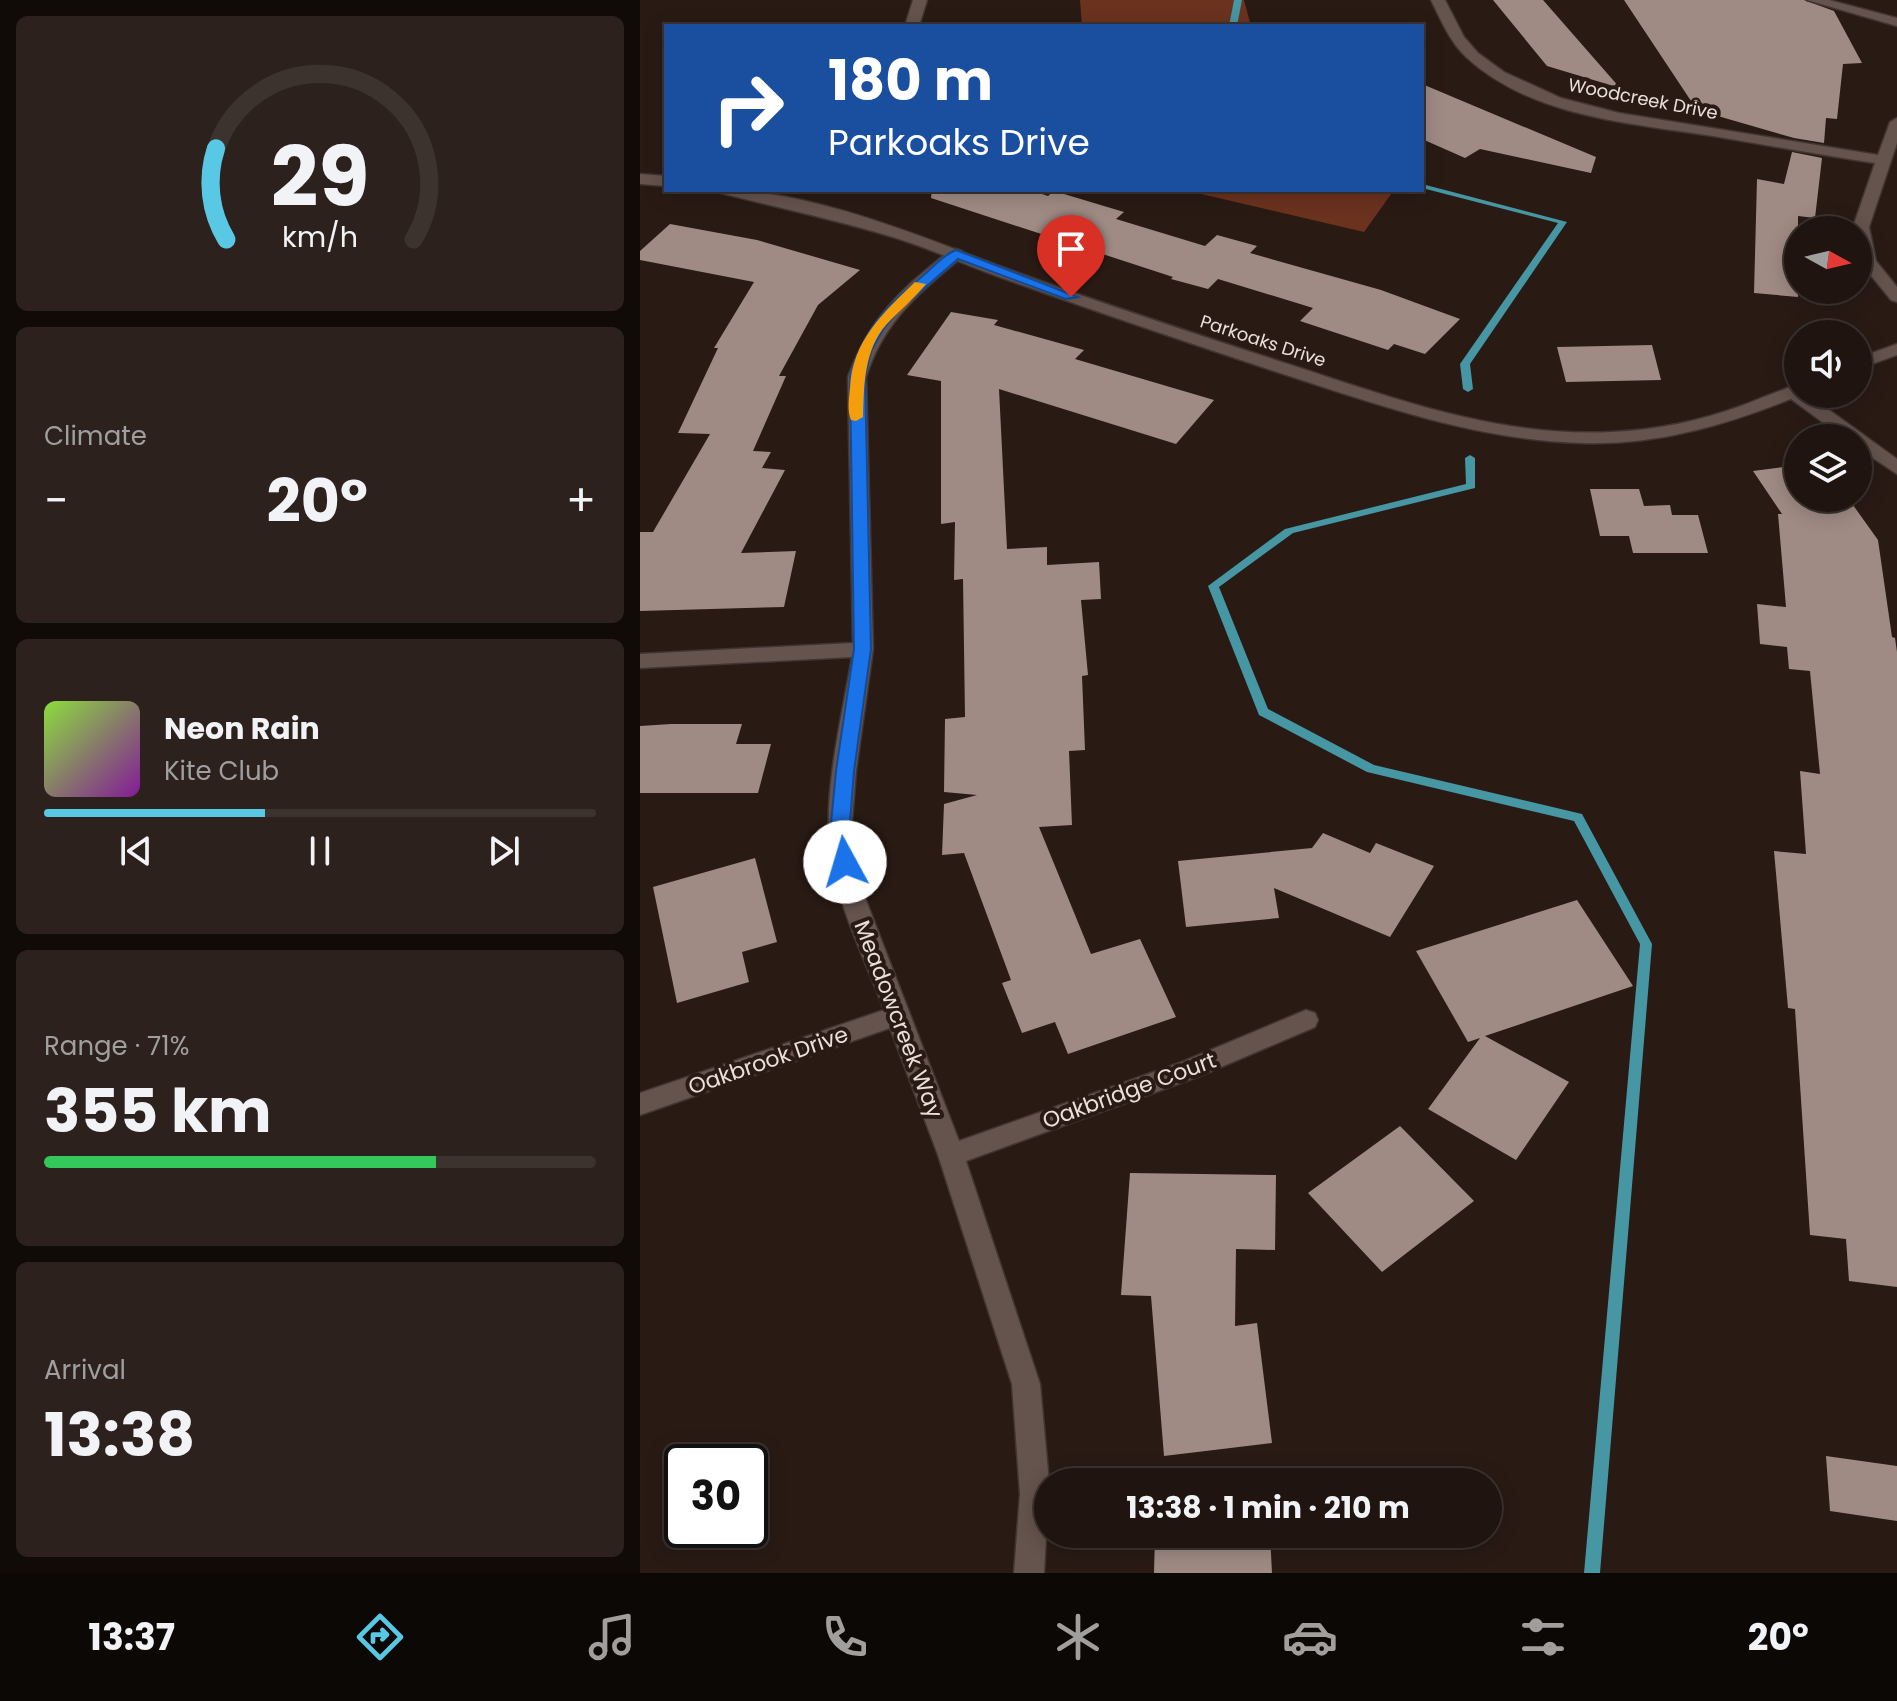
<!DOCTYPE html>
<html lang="en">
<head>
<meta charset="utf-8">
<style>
	body { margin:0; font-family:Poppins,sans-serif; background:#2c211d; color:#f1f3f6; height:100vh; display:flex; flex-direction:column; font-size:30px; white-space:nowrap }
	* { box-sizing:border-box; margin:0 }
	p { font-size:26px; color:#a19e9e }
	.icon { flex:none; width:44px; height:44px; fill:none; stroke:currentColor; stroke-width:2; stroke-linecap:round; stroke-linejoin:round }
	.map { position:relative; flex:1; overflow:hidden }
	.side { display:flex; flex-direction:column; gap:16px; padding:16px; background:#110b08; width:640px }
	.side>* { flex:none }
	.banner { position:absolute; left:24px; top:24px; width:760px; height:168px; border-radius:0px; box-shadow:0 4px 20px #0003,0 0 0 2px #3c332f; background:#1a4fa0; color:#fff; overflow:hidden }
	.needle { width:52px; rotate:98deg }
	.fabs { position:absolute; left:1144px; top:216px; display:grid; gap:16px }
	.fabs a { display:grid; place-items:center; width:88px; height:88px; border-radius:50%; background:#1f140f; box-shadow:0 4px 20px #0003,0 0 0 2px #3c332f; font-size:40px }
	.speed { position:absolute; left:24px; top:1444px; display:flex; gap:16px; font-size:40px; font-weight:700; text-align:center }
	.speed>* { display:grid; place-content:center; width:104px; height:104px; border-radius:50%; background:#1f140f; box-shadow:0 4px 20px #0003,0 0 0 2px #3c332f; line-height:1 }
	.speed .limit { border:4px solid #111; border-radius:12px; background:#fff; color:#111 }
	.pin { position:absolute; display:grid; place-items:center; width:68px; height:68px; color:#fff; margin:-82px -34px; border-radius:50% 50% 50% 0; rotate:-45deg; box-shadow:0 0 8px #0007 }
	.pin .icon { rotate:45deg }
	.me { position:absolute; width:88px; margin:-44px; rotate:354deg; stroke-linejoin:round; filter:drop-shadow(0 0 6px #0008) }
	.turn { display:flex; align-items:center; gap:28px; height:168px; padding:0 32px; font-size:36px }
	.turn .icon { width:104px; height:104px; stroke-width:2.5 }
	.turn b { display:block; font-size:56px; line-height:68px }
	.big { font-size:60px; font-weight:700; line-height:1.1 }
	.side .tile { flex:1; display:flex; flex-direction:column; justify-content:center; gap:12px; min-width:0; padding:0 28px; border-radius:12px; background:#2c211d }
	.side .dial { align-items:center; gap:0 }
	.dial svg { height:208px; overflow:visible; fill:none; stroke:#3c332f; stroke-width:7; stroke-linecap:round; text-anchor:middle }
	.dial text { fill:#f1f3f6; stroke:none }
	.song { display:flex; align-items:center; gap:24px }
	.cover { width:96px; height:96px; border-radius:12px; background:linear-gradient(135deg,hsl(90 70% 55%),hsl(290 70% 35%)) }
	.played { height:8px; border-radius:4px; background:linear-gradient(90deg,#59c8e5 40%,#3c332f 40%) }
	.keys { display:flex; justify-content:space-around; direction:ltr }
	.heat { display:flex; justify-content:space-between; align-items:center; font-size:44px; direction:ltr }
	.charge { height:12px; border-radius:6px; background:linear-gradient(90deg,#34c759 71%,#3c332f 0) }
	.trip { position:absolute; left:394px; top:1468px; width:468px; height:80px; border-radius:40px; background:#1f140f; box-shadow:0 4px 20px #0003,0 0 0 2px #3c332f; font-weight:700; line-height:80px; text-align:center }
	.tab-bar { display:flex; height:128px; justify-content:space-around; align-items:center; background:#0c0806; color:#a19e9e }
	.tab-bar .icon { width:56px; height:56px }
	.tab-bar .on { color:#59c8e5 }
	.tab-bar b { font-size:36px; color:#f1f3f6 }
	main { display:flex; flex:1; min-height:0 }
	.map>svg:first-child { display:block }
	.green { fill:#6b321e }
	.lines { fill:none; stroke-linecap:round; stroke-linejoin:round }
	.stream { fill:#4696a4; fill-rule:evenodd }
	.building { fill:#9f8b84 }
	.minor-casing { stroke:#413532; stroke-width:3 }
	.tertiary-casing { stroke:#413532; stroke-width:3 }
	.minor { fill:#65534d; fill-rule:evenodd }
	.tertiary { fill:#65534d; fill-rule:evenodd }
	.route { fill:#1a73e8; stroke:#114b97; stroke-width:2 }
	.slow { fill:#f59e0b }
	.labels { text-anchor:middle; stroke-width:8; stroke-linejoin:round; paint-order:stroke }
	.far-street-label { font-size:18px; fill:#eadfdb; stroke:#291a14 }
	.street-label { font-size:22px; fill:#eadfdb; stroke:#291a14 }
</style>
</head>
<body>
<main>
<section class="side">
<div class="tile dial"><svg viewBox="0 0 100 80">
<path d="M14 69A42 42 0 1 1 86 69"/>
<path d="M14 69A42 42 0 0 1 10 34" stroke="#59c8e5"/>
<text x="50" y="56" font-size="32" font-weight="700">29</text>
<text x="50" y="72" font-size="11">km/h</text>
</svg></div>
<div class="tile"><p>Climate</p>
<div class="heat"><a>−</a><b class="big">20°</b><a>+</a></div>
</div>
<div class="tile">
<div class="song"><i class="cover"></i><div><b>Neon Rain</b><p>Kite Club</p></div></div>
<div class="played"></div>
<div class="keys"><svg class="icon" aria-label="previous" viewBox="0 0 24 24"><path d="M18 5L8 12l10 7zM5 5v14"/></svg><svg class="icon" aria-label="pause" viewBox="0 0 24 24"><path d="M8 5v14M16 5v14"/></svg><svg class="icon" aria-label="next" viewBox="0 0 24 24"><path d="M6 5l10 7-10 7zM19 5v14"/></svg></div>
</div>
<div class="tile"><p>Range · 71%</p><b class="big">355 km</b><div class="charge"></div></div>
<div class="tile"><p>Arrival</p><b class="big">13:38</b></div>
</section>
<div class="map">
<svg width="1257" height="1573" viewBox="0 0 1257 1573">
	<rect width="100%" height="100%" fill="#291a14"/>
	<path class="green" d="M 440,0 L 604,0 L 611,26 L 442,26 Z
		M 544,190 L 754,190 L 724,232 Z"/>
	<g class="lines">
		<path class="stream" d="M 594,0 L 602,0 L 597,26 L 589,26 Z
			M 782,184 L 927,222 L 830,364 L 833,389 L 828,392 L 823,389 L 820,364 L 918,223 L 782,188 Z
			M 830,455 L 835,458 L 835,488 L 653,533 L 579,587 L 628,709 L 734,765 L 942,814 L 1012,944 L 960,1573 L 944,1573 L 1000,944 L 934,821 L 727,772 L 619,715 L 568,586 L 645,529 L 826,484 L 825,458 Z"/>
	</g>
	<path class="building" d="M 853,0 L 903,0 L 980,88 L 907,66 Z
		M 984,0 L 1164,0 L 1194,11 L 1222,63 L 1203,64 L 1197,119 L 1186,118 L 1184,143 L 1154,138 L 1057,110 Z
		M 782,84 L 956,157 L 951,173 L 840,149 L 825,158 L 782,139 Z
		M 1152,152 L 1182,158 L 1175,218 L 1158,216 L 1158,297 L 1114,293 L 1117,179 L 1144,184 Z
		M 292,190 L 390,190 L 408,196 L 414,191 L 484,212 L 476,219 L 565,246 L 577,235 L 617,246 L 610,253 L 741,290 L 820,319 L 785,354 L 754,344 L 748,350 L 660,321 L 673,308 L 578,279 L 568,289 L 531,279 L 533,277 L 291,198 Z
		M 30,224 L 117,240 L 220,270 L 178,305 L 139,376 L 146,376 L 113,451 L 131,452 L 122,468 L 145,470 L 101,553 L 156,551 L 144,607 L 0,611 L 0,532 L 13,532 L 70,434 L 38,433 L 78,348 L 74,348 L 114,282 L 0,260 L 0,251 Z
		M 311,312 L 358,320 L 354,325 L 444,350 L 435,359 L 574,400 L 536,444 L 359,389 L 367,549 L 407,547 L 407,565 L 459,562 L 461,599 L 441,600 L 448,675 L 442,676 L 445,750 L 429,751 L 432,825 L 399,827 L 451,954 L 500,939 L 536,1017 L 428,1054 L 415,1022 L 382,1033 L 362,983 L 371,980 L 324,853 L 302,855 L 304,804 L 337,795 L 304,792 L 305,719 L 325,717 L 323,579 L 314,580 L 315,522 L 301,524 L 301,381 L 267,375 Z
		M 1012,345 L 1021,380 L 926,382 L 917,347 Z
		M 1158,465 L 1158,498 L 1208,498 L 1238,540 L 1252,637 L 1255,638 L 1257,652 L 1257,1287 L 1209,1281 L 1206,1239 L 1170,1235 L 1155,1009 L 1148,1008 L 1134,851 L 1166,854 L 1160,771 L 1180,774 L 1170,671 L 1149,669 L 1147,647 L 1120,644 L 1117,604 L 1146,607 L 1138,514 L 1142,514 L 1113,471 Z
		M 950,489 L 999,489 L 1004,506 L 1030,505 L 1032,515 L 1058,515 L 1068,553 L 993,553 L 989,536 L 960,536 Z
		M 31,724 L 102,724 L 96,744 L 131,744 L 118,793 L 0,793 L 0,726 Z
		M 683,833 L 730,853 L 736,843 L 794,866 L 750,937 L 634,888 L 639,918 L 546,927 L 538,861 L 672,848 Z
		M 115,858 L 137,942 L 102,952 L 109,982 L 37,1003 L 13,887 Z
		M 937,900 L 993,986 L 845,1036 L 929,1082 L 876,1160 L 788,1109 L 840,1038 L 828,1042 L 776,951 Z
		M 760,1126 L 834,1201 L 742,1272 L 668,1193 Z
		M 490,1173 L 636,1175 L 635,1250 L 596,1249 L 595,1326 L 617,1323 L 632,1443 L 524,1456 L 511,1296 L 481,1295 Z
		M 1186,1456 L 1257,1466 L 1257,1521 L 1190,1511 Z
		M 515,1534 L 630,1534 L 632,1573 L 514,1573 Z"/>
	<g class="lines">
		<g class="minor-casing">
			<path id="minor" d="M 273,0 L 287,0 L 279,26 L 265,26 Z
				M 791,0 L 805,0 L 824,37 L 838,53 L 864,72 L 921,98 L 979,113 L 1238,155 L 1250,122 L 1257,118 L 1257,143 L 1229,227 L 1236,261 L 1257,287 L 1257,302 L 1251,300 L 1220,262 L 1218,230 L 1213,227 L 1235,163 C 1181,155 1127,145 1073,136 C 990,123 891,117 826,57 C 810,42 801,20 791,0 Z
				M 1167,0 L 1189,0 L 1257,18 L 1257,26 Z
				M 316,249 L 322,251 L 322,257 C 279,292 243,323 226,377 L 233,649 L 216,771 L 211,834 L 222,890 L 319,1141 L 542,1062 L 666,1010 L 675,1013 L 678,1020 L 675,1027 L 560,1076 L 326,1161 L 400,1384 L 409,1482 L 404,1573 L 374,1573 L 380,1494 L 372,1384 L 298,1155 L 250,1028 L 0,1115 L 0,1093 L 244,1010 C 223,954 191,894 189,834 C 186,780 203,711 212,657 L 0,668 L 0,654 L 213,643 L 208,377 C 224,333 249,300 285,271 C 295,263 304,253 316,249 Z
				M 1153,387 L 1158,388 L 1158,394 L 1167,394 L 1257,459 L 1257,474 L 1218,448 L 1218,438 L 1204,438 L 1147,396 L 1144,392 L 1147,388 Z"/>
		</g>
		<g class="tertiary-casing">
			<path id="tertiary" d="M 0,174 L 26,176 L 26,186 L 0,184 Z
				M 78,190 C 170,190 277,235 362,267 C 457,302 553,333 648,364 C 753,398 860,438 972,432 C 1016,430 1060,421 1101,406 C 1120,399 1139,390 1158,385 L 1158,394 L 1163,394 C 1093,423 1018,446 941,443 C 834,440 733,403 631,370 C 540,340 448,309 357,276 C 323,264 291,249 256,238 C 198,220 139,208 81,193 Z
				M 1257,344 L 1257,355 L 1218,369 L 1218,358 Z"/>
		</g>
		<use href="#minor" class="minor"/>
		<use href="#tertiary" class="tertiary"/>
	</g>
	<path class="route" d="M 316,250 L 438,297 L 426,299 L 318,259 L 259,310 L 244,328 L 231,351 L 225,377 L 231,649 L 214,771 L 209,834 L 214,862 L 205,869 L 195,862 L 190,834 L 196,771 L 214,649 L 210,377 C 224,326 248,306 286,273 C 295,265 305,254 316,250 Z"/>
	<path class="slow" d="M 275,282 L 286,284 C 274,299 259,311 246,325 C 224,350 224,386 223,417 L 216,421 L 211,420 C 207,410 209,399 210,388 C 212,341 243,313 275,282 Z"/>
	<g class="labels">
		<g class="far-street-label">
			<text transform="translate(1003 99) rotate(11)" y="6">Woodcreek Drive</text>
			<text transform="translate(623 341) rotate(18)" y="6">Parkoaks Drive</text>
		</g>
		<g class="street-label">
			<text transform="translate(259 1019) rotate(69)" y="8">Meadowcreek Way</text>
			<text transform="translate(128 1060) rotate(-19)" y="8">Oakbrook Drive</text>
			<text transform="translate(489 1090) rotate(-20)" y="8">Oakbridge Court</text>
		</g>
	</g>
</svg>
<div class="fabs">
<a><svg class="needle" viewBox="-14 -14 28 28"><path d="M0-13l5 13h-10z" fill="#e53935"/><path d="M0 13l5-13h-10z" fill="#a19e9e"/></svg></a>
<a><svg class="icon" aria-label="sound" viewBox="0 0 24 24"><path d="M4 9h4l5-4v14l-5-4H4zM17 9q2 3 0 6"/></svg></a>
<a><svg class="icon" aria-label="layers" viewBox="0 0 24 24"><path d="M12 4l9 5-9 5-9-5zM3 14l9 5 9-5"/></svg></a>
</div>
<div class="speed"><div class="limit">30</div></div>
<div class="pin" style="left:431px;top:297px;background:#d93025"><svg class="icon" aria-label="arrive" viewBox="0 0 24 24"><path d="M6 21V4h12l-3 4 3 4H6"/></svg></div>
<svg class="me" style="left:205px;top:862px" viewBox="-20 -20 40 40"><circle r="19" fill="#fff"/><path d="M0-13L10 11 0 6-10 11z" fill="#1a73e8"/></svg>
<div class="trip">13:38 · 1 min · 210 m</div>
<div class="banner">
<div class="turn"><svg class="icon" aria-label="right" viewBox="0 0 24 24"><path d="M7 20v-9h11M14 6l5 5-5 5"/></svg><div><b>180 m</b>Parkoaks Drive</div></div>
</div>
</div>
</main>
<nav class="tab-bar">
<b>13:37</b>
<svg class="icon on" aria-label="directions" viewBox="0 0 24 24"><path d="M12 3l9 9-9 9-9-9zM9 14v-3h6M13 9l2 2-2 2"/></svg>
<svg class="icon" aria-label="music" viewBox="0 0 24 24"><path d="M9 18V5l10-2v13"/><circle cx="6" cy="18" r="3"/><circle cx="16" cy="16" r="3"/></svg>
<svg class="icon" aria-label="phone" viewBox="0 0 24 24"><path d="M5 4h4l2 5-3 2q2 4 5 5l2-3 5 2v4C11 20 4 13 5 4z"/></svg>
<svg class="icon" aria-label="climate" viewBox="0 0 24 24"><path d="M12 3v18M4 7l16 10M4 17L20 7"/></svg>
<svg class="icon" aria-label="car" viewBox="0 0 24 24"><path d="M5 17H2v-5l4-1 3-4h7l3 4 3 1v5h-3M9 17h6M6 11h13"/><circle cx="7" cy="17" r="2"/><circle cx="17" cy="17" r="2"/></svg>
<svg class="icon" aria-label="filters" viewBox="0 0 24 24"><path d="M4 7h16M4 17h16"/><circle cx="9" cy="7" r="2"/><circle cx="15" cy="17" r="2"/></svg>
<b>20°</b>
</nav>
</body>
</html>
